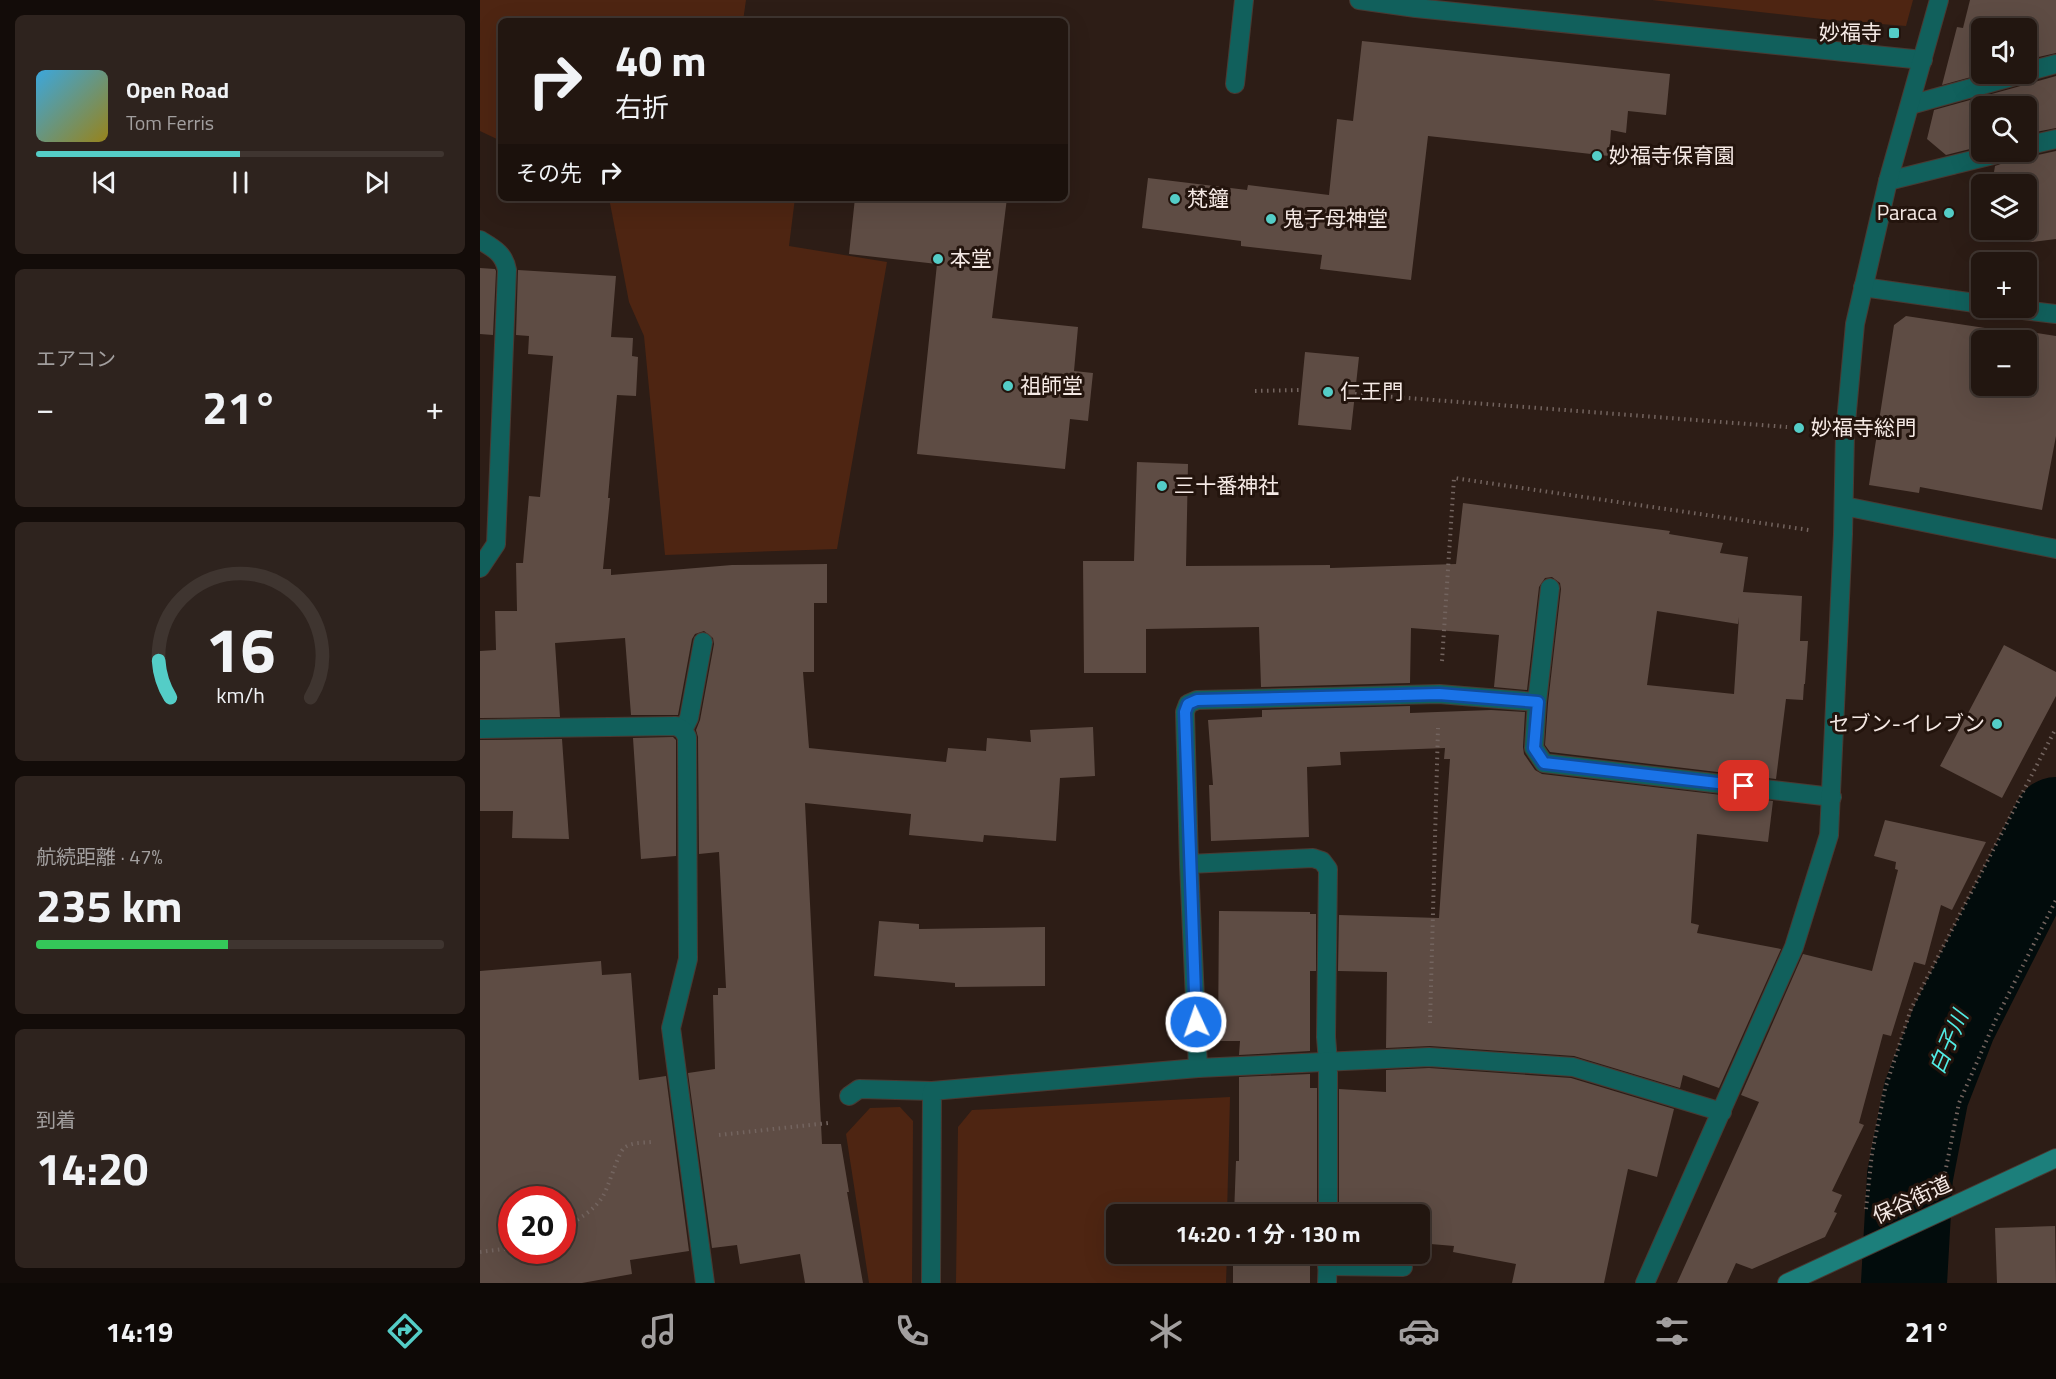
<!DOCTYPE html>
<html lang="ja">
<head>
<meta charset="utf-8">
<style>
	body { margin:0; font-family:"Titillium Web","Noto Sans JP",sans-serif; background:#2e231e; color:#f1f3f6; height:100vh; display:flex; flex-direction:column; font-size:22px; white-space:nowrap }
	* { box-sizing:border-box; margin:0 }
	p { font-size:20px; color:#a29f9f }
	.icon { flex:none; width:33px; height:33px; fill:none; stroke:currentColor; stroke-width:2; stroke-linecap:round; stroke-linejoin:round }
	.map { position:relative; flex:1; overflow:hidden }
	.details { display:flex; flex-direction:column; gap:15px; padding:15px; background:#130c09; width:480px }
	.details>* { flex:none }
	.banner { position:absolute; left:18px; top:18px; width:570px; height:183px; border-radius:9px; box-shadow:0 6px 24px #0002,0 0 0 2px #3f3530; background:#221610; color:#f1f3f6; overflow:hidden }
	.controls { position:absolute; left:1491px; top:18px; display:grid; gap:12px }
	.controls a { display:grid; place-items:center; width:66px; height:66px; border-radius:9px; background:#221610; box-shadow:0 6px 24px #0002,0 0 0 2px #3f3530; font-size:30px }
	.speed { position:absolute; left:18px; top:1186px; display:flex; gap:12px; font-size:30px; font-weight:700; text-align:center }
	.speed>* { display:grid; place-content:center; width:78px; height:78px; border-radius:50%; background:#221610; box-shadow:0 6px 24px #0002,0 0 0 2px #3f3530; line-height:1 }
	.speed .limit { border:9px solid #d22; background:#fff; color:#111 }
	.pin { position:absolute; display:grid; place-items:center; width:51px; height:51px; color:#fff; margin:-26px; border-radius:12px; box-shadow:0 3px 9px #0006 }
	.me { position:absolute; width:66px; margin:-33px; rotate:357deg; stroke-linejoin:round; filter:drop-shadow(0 0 4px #0008) }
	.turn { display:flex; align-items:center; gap:21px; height:126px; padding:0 18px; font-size:27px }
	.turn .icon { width:78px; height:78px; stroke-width:2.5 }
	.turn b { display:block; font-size:42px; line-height:51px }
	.then { display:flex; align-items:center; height:57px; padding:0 18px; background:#0003; gap:12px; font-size:22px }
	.big { font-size:45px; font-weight:700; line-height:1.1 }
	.details .widget { flex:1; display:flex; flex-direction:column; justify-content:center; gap:9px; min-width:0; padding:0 21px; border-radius:9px; background:#2e231e }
	.details .dial { align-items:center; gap:0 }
	.dial svg { height:156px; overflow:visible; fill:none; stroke:#3f3530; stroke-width:7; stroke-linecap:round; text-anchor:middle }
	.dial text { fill:#f1f3f6; stroke:none }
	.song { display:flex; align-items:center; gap:18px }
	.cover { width:72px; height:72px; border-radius:9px; background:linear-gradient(135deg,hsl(200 70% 55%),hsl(50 70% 35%)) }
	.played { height:6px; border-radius:3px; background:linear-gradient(90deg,#54cdc7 50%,#3f3530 50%) }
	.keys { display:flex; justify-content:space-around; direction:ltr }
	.heat { display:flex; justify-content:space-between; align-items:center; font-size:33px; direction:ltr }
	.charge { height:9px; border-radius:4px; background:linear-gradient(90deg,#34c759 47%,#3f3530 0) }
	.trip { position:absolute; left:626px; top:1204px; width:324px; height:60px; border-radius:9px; background:#221610; box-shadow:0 6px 24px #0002,0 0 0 2px #3f3530; font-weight:700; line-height:60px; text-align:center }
	.menu { display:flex; height:96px; justify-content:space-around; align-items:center; background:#0e0906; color:#a29f9f }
	.menu .icon { width:42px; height:42px }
	.menu .on { color:#54cdc7 }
	.menu b { font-size:27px; color:#f1f3f6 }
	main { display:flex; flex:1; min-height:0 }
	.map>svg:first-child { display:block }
	.green { fill:#4e2512 }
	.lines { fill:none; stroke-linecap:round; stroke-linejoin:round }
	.river { stroke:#020c0c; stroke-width:86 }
	.building { fill:#5e4c44; fill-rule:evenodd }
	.lane-casing { stroke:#493a33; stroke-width:20 }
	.street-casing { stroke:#493a33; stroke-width:20 }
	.secondary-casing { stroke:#493a33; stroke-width:20 }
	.path { stroke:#73645f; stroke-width:4; stroke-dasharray:1.5 4.5; stroke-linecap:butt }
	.lane { stroke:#11605c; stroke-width:18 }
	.street { stroke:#11605c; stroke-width:18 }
	.secondary { stroke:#1c7f7b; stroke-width:18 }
	.route-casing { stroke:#114b97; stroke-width:15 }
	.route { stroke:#1a73e8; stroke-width:10 }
	.poi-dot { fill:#54cdc7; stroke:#23140d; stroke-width:2 }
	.labels { text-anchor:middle; stroke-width:6; stroke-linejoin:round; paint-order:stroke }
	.poi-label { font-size:21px; fill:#f5e9e5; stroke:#23140d; text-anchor:start }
	.street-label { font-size:21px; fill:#f5e9e5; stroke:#23140d }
	.water-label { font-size:22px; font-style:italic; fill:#51ece5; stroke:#23140d }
</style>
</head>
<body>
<main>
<section class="details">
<div class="widget">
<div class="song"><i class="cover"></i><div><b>Open Road</b><p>Tom Ferris</p></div></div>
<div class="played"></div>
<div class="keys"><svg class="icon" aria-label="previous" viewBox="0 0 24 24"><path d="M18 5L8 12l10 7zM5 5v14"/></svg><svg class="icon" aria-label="pause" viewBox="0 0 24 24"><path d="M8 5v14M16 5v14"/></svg><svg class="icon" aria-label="next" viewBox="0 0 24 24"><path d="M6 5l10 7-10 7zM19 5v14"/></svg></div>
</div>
<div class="widget"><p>エアコン</p>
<div class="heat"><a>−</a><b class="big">21°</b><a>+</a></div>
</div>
<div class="widget dial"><svg viewBox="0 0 100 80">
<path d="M14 69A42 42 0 1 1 86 69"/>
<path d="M14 69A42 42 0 0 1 8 50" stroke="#54cdc7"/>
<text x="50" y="56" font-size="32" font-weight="700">16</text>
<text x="50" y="72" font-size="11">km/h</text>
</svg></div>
<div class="widget"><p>航続距離 · 47%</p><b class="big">235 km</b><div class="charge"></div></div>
<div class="widget"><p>到着</p><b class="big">14:20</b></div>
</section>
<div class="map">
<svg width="1576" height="1283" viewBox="0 0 1576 1283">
	<rect width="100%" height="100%" fill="#2d1d16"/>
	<path class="green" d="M 0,0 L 266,0 L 263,21 L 21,21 L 21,141 L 0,131 Z
		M 1172,0 L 1433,0 L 1426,26 L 1351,20 Z
		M 129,198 L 315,198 L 309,246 L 407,262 L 357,549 L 185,555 L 164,336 L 149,302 Z
		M 750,1097 L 747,1215 L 636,1215 L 636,1254 L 747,1254 L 746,1283 L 476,1283 L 478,1127 L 492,1110 Z
		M 420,1107 L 433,1121 L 432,1283 L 389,1283 L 366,1134 L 390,1108 Z"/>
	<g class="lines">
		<path class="river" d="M 1424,1283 L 1430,1176 L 1446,1094 L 1474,1022 L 1576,820"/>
	</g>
	<path class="building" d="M 1490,0 L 1576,0 L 1576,53 L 1546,60 L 1546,28 L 1502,28 L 1502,74 L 1462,85 L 1477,27 L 1483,28 Z
		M 882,41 L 1190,74 L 1186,115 L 1148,111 L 1146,133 L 1131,130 L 1129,156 L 948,136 L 931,280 L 840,269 L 842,255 L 761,246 L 761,241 L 662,228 L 668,178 L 767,190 L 768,185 L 849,195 L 857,119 L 873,121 Z
		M 1576,76 L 1576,128 L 1546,134 L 1546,106 L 1502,106 L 1502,146 L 1466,155 L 1447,139 L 1454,110 Z
		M 1576,151 L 1576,239 L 1552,242 L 1504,235 L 1505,230 L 1546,230 L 1546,184 L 1512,184 L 1515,166 L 1532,160 L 1536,152 L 1542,157 L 1548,157 Z
		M 375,198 L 527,198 L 512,318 L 598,327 L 594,371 L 613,373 L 608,421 L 590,419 L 585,469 L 437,454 L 457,264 L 369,254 Z
		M 0,268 L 15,269 L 16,271 L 13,335 L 0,334 Z
		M 38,270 L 136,276 L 131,337 L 153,338 L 152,356 L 158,357 L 156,396 L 137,395 L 128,498 L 130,498 L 123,569 L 131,569 L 131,575 L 252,565 L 347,564 L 347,603 L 334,603 L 334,672 L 323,672 L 329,748 L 466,762 L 468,748 L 506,751 L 507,738 L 551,742 L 550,730 L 613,727 L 615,776 L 580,778 L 576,841 L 504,835 L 503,842 L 429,835 L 431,814 L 325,803 L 342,1144 L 361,1144 L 369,1192 L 367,1192 L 383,1283 L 325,1283 L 320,1254 L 260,1264 L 257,1245 L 232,1248 L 208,1073 L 235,1069 L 233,995 L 238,995 L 238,988 L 246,988 L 239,852 L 219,854 L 218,737 L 216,730 L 220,720 L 234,644 L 233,638 L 224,631 L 215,634 L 212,639 L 198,715 L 151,715 L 145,638 L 75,643 L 80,717 L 0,718 L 0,651 L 16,650 L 15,611 L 37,611 L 36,563 L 43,563 L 49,496 L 60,497 L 73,356 L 48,354 L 49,336 L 36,335 Z
		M 1426,316 L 1538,333 L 1538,330 L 1576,336 L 1576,436 L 1562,510 L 1440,487 L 1439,493 L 1389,485 L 1414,325 ZM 1502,340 L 1546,340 L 1546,386 L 1502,386 Z
		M 825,352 L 879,357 L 871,430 L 818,425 Z
		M 657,462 L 708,464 L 706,566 L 850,565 L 850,568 L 976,564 L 983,503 L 1190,531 L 1189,534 L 1243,543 L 1240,553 L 1268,557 L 1263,592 L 1322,596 L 1320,641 L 1328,641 L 1325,684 L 1324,684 L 1323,700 L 1306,699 L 1296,779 L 1070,752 L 1065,745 L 1068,703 L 1081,589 L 1080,583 L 1072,577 L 1065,578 L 1059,587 L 1047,690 L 1014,687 L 1019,635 L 931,628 L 930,683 L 781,687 L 779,627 L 666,629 L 666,673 L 604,673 L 603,561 L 654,561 ZM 1177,611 L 1258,624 L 1259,617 L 1254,694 L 1167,685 Z
		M 1524,645 L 1576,672 L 1576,696 L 1522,798 L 1460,766 Z
		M 930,706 L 930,713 L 1011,710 L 1045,712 L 1043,747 L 1044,754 L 1055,770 L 1062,774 L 1293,801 L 1288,842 L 1217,834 L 1211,923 L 1219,925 L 1217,933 L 1301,949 L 1239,1088 L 1203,1075 L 1200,1088 L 1094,1056 L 950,1046 L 906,1048 L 907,972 L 858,971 L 859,915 L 959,918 L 970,759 L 964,759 L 965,748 L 860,752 L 861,765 L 827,767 L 829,837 L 731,841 L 729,785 L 733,785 L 728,720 L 782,717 L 782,710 Z
		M 193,737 L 196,740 L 196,856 L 161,859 L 153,738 Z
		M 82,739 L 89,839 L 32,838 L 33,811 L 0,811 L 0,740 Z
		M 1405,820 L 1506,842 L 1472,910 L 1461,905 L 1445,965 L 1434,962 L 1411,1036 L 1403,1034 L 1379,1123 L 1384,1125 L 1352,1191 L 1362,1195 L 1354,1212 L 1357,1213 L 1345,1237 L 1272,1269 L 1256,1263 L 1247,1283 L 1197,1283 L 1279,1102 L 1261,1095 L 1323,954 L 1392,971 L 1418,870 L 1415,869 L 1416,862 L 1394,856 Z
		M 739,911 L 830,912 L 830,914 L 836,914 L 836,971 L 830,971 L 830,1051 L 759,1055 L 760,1041 L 738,1041 Z
		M 399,921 L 439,924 L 439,929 L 565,927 L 565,986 L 475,987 L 475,983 L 394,976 Z
		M 121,961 L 122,975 L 151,973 L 159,1080 L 186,1076 L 209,1251 L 150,1260 L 152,1274 L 102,1283 L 0,1283 L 0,971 ZM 32,1200 L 82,1200 L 82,1251 L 32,1251 Z
		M 949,1068 L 1091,1078 L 1194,1109 L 1177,1177 L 1148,1169 L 1124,1283 L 1032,1283 L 1036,1264 L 973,1252 L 974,1246 L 939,1243 L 939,1215 L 859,1215 L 859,1089 L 906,1092 L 906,1070 Z
		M 830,1074 L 830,1088 L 837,1088 L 837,1215 L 754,1215 L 756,1161 L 759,1161 L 759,1077 Z
		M 1575,1226 L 1576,1283 L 1517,1283 L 1515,1228 Z
		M 753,1254 L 830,1254 L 830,1283 L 753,1283 Z"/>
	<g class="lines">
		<g class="lane-casing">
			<path id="lane" d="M 879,0 L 936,8 L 1443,60
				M 1546,72 L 1576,64
				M 755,84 L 764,0
				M 1430,105 L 1542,74
				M 1546,146 L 1576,139
				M 1408,181 L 1525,152
				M 1383,287 L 1502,304
				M 1527,308 L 1576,314
				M 1057,702 L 1070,588
				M 203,730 L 209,718 L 223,642
				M 709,864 L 833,858 L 842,861 L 848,869 L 846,1037 L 848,1062
				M 718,1068 L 709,864 L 705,712 L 708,704 L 717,700 L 959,694 L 1057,702 L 1054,748 L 1064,763 L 1352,797
				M 369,1096 L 379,1089 L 452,1091
				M 847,1266 L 923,1267"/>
		</g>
		<g class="street-casing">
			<path id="street" d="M 0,240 C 13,248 24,253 27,270 L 16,544 L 0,568
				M 1364,506 L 1576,549
				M 0,729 L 196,726 L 203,730 L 207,737 L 208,959 L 191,1028 L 225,1283
				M 848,1215 L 848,1062
				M 451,1283 L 452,1091 L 718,1068 L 949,1057 L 1093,1067 L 1242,1112
				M 847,1283 L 848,1254
				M 1165,1283 L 1314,947 L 1349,835 L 1363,534 L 1365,433 L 1375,324 L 1408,181 L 1459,0"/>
		</g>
		<g class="secondary-casing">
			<path id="secondary" d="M 1307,1283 L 1576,1158"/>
		</g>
		<path class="path" d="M 775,391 L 821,390
			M 875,394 L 1307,427
			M 962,661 L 974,478 L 1329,530
			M 950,1023 L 958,728
			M 239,1135 L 348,1123
			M 1465,1173 L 1479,1103 L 1516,1019 L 1576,900
			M 1386,1209 L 1392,1153 L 1405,1089 L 1431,1009 L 1576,728
			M 82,1229 C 97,1220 114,1211 123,1196 C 129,1186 138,1153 144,1148 C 151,1142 163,1143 172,1142
			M 0,1252 L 32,1248"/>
		<use href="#lane" class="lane"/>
		<use href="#street" class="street"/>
		<use href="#secondary" class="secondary"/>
	</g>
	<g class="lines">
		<g class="route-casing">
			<path id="route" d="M 716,1022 L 705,712 L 708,704 L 717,700 L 959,694 L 1058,702 L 1054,748 L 1064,763 L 1264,786"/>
		</g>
		<use href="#route" class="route"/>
	</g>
	<g class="poi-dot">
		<rect x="1408" y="27" width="12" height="12" rx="3"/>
		<circle cx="1117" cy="156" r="6"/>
		<circle cx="695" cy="199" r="6"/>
		<circle cx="1469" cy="213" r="6"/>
		<circle cx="791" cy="219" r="6"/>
		<circle cx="458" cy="259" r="6"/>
		<circle cx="528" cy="386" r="6"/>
		<circle cx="848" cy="392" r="6"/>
		<circle cx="1319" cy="428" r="6"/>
		<circle cx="682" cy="486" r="6"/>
		<circle cx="1517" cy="724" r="6"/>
	</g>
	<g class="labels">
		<g class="poi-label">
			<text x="1402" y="40" text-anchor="end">妙福寺</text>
			<text x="1129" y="163">妙福寺保育園</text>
			<text x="707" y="206">梵鐘</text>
			<text x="1457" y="220" text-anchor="end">Paraca</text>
			<text x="803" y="226">鬼子母神堂</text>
			<text x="470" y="266">本堂</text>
			<text x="540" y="393">祖師堂</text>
			<text x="860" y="399">仁王門</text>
			<text x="1331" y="435">妙福寺総門</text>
			<text x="694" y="493">三十番神社</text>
			<text x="1505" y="731" text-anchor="end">セブン-イレブン</text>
		</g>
		<g class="street-label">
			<text transform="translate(1432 1200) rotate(-25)" y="7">保谷街道</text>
		</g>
		<g class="water-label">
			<text transform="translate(1468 1042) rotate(-67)" y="8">白子川</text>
		</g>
	</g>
</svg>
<div class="controls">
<a><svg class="icon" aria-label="sound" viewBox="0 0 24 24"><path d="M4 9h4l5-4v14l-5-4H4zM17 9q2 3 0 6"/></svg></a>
<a><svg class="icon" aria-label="search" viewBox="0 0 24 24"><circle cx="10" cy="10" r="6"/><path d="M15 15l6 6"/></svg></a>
<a><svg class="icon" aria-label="layers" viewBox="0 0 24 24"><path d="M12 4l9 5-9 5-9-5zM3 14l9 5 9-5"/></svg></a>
<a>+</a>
<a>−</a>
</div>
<div class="speed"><div class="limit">20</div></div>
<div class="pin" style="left:1264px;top:786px;background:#d93025"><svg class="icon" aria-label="arrive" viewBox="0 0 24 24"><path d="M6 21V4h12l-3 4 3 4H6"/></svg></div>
<svg class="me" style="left:716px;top:1022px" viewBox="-20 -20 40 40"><circle r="17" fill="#1a73e8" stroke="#fff" stroke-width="3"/><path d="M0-11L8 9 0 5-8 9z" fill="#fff"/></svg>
<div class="trip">14:20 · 1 分 · 130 m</div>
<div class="banner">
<div class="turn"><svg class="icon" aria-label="right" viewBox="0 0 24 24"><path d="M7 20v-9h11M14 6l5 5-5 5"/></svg><div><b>40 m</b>右折</div></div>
<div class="then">その先<svg class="icon" aria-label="right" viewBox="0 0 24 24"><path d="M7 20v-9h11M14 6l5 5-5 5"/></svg></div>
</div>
</div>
</main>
<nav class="menu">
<b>14:19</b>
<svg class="icon on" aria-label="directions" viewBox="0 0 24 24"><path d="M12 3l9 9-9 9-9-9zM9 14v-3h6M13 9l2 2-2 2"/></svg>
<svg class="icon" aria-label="music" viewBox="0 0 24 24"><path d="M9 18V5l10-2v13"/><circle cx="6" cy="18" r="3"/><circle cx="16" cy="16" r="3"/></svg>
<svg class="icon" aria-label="phone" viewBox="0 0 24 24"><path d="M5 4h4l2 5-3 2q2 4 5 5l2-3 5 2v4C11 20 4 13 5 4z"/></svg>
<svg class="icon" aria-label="climate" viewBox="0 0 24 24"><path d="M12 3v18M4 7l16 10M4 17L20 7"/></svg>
<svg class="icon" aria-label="car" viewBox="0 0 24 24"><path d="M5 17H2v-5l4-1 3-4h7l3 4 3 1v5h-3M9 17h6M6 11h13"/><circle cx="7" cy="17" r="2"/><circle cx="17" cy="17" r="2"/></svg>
<svg class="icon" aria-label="filters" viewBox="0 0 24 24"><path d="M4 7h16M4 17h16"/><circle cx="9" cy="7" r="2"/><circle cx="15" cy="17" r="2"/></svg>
<b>21°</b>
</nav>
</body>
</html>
